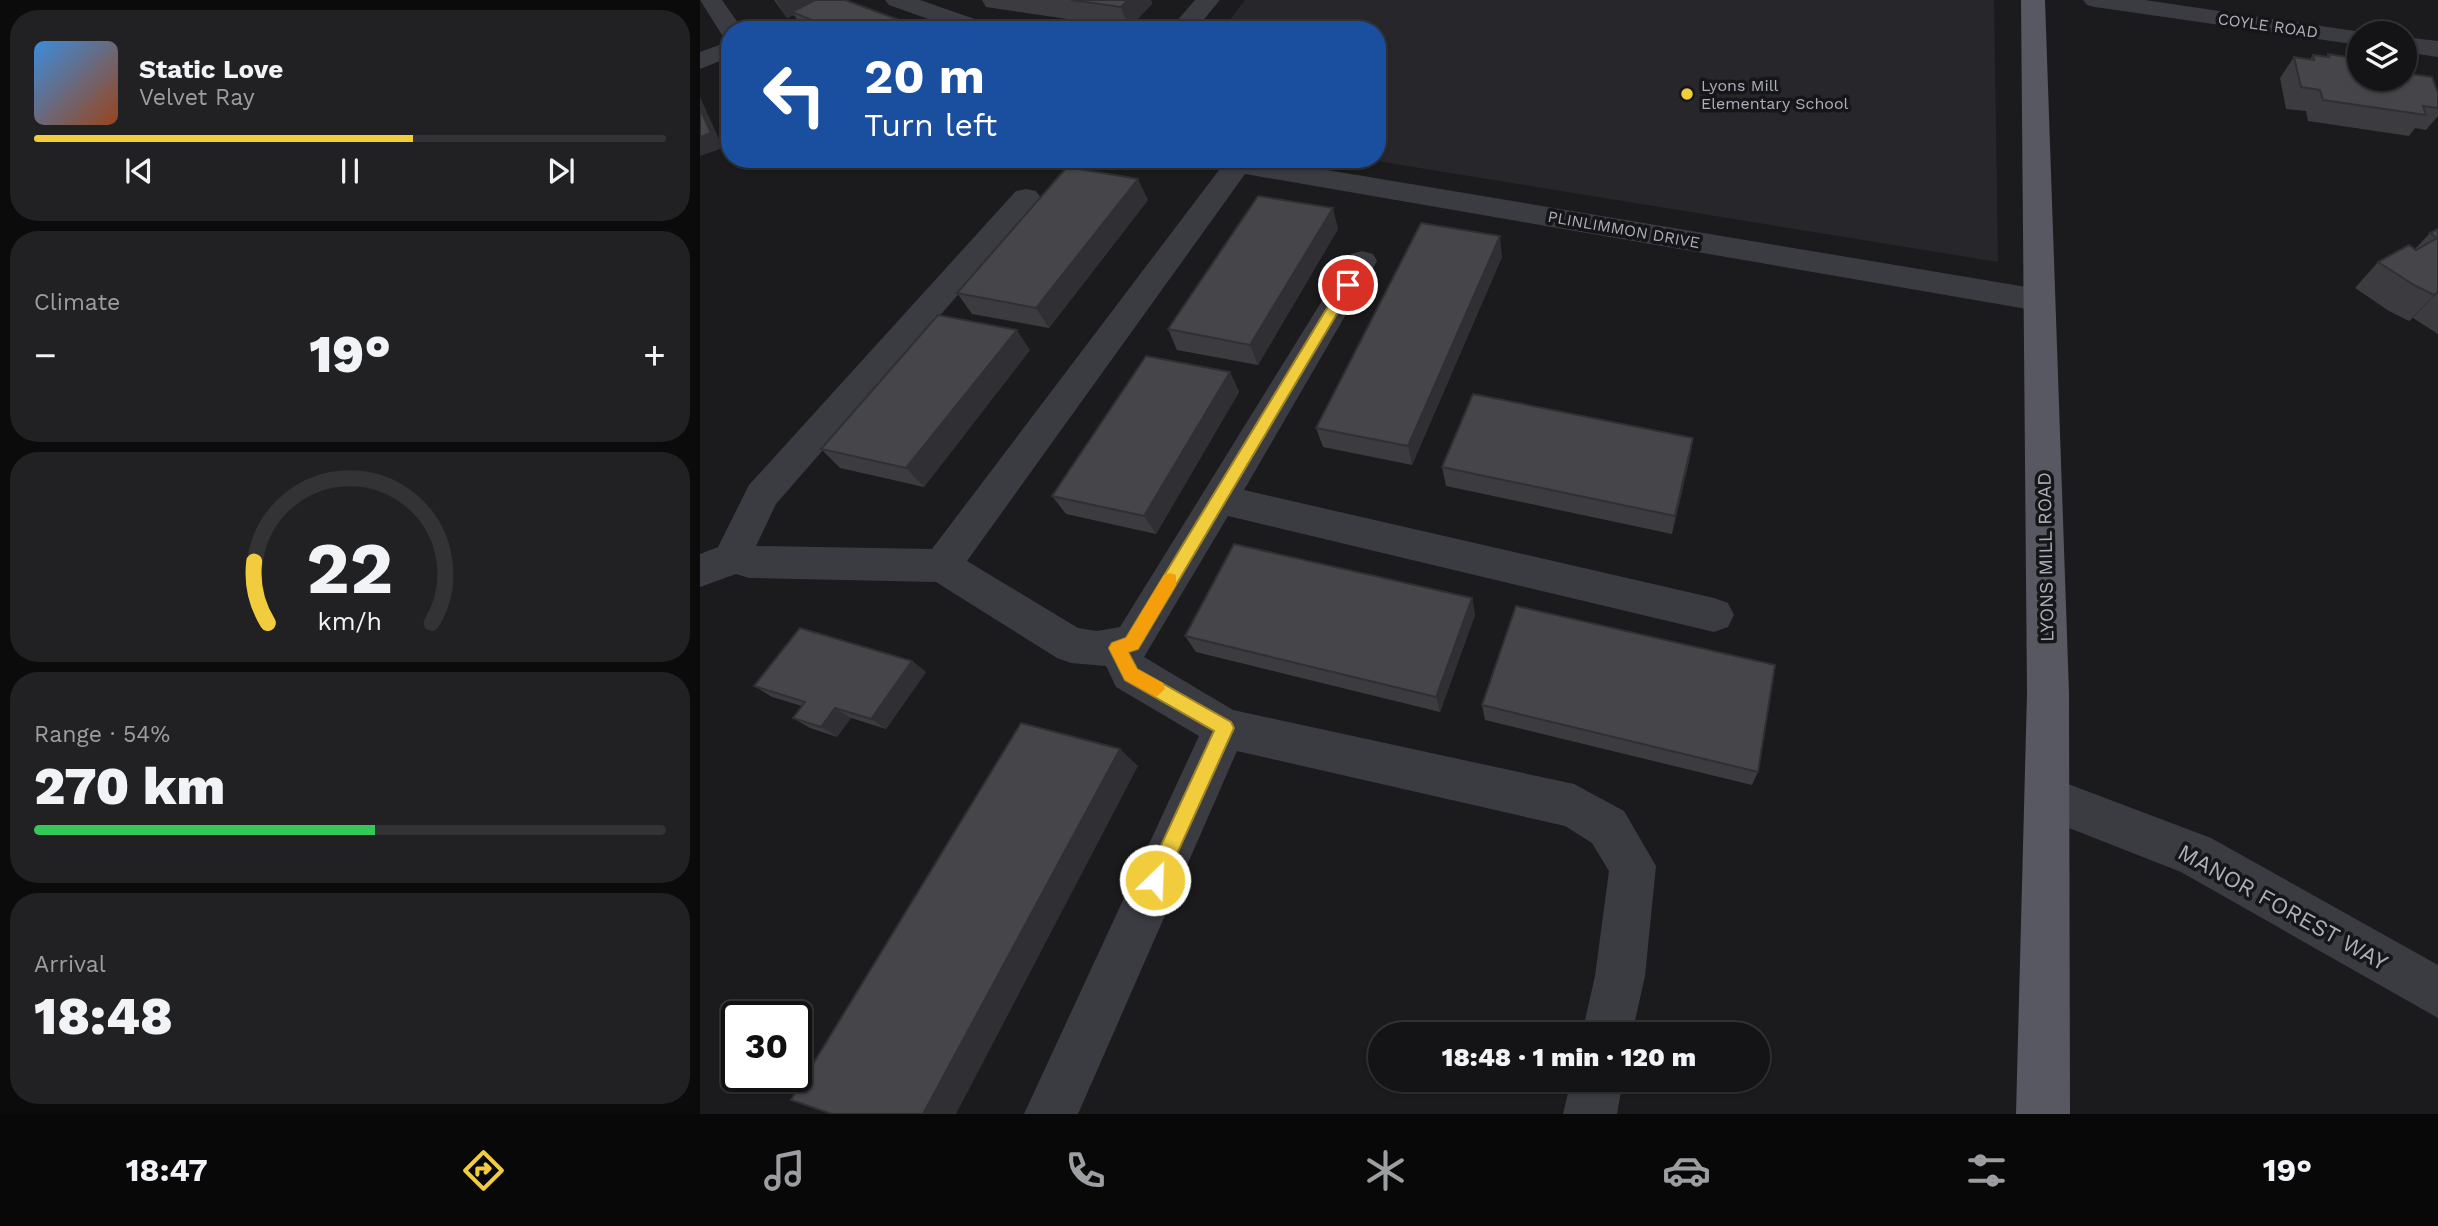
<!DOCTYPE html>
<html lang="en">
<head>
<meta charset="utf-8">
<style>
	body { margin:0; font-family:"Work Sans",sans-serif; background:#212123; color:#f1f3f6; height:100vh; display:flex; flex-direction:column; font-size:26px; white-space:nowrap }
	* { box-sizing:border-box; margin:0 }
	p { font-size:23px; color:#9d9ea1 }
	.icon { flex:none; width:38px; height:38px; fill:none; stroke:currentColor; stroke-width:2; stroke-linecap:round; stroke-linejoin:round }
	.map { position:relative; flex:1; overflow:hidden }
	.sheet { display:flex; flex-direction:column; gap:10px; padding:10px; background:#0b0b0c; width:700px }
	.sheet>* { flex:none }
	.top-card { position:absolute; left:21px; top:21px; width:665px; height:147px; border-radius:28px; box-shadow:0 2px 5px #0004,0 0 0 2px #333335; background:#1a4fa0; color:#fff; overflow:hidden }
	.fabs { position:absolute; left:1647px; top:21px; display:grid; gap:14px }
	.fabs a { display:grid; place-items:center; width:70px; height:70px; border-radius:50%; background:#141416; box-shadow:0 2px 5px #0004,0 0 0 2px #333335; font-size:35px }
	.speed { position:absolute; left:21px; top:1001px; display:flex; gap:14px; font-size:35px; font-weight:700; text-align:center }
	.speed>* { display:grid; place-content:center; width:91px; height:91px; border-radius:50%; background:#141416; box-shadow:0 2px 5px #0004,0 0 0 2px #333335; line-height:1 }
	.speed .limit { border:4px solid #111; border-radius:10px; background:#fff; color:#111 }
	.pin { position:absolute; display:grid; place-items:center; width:60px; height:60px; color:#fff; margin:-30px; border:4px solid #fff; border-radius:50%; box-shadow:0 2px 7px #0007 }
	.me { position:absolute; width:77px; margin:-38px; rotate:24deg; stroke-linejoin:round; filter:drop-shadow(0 0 5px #0008) }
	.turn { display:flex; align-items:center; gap:24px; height:147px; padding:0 28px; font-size:32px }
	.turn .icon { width:91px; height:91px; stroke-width:2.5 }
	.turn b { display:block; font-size:49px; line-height:60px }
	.big { font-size:52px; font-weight:800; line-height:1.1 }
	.sheet .widget { flex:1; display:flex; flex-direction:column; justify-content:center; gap:10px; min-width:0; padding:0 24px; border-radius:28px; background:#212123 }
	.sheet .dial { align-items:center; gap:0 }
	.dial svg { height:182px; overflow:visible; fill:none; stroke:#333335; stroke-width:7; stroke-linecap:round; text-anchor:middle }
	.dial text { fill:#f1f3f6; stroke:none }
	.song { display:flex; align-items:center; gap:21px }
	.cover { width:84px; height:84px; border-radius:10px; background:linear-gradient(135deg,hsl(210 70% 55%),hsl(20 70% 35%)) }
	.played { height:7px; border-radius:4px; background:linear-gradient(90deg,#f1cd3e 60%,#333335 60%) }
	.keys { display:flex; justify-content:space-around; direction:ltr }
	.heat { display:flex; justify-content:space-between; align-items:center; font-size:38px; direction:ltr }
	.charge { height:10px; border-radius:5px; background:linear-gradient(90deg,#34c759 54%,#333335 0) }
	.trip { position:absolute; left:668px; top:1022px; width:402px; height:70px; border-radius:35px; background:#141416; box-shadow:0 2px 5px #0004,0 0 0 2px #333335; font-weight:800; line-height:70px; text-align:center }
	.dock { display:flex; height:112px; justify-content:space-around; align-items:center; background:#080809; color:#9d9ea1 }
	.dock .icon { width:49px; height:49px }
	.dock .on { color:#f1cd3e }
	.dock b { font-size:32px; color:#f1f3f6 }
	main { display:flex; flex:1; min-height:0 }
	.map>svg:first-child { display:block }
	.built { fill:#27262a }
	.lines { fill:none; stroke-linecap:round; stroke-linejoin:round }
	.minor { fill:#3b3c42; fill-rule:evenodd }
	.major { fill:#575861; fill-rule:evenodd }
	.wall { fill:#3b3b40 }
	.shaded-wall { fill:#303034 }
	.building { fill:#45454a; stroke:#303034; stroke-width:2 }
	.route { fill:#f1cd3e; stroke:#9d8528; stroke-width:2 }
	.slow { fill:#f59e0b }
	.poi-dot { fill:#f1cd3e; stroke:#161518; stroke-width:2.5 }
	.labels { text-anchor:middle; stroke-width:7; stroke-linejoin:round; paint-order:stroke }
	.far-street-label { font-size:16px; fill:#adb0bc; stroke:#161518 }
	.far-poi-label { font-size:16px; fill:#adb0bc; stroke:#161518; text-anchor:start }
	.street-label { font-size:19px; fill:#adb0bc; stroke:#161518 }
	.near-street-label { font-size:23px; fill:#adb0bc; stroke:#161518 }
</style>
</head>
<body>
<main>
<section class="sheet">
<div class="widget">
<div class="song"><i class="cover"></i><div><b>Static Love</b><p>Velvet Ray</p></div></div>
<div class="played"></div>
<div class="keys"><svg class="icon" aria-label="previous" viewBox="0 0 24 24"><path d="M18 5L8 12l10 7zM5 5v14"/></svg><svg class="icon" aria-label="pause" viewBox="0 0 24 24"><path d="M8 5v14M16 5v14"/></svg><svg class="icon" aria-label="next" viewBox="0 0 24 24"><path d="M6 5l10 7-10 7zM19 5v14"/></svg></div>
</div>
<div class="widget"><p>Climate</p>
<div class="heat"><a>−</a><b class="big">19°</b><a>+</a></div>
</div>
<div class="widget dial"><svg viewBox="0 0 100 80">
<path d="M14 69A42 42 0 1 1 86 69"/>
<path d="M14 69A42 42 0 0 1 8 42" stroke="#f1cd3e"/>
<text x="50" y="56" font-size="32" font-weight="700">22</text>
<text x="50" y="72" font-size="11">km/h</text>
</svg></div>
<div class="widget"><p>Range · 54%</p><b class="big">270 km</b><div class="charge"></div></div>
<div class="widget"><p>Arrival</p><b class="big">18:48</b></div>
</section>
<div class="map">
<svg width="1738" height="1114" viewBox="0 0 1738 1114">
	<rect width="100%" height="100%" fill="#1b1a1d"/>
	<path class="built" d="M 545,0 L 1294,0 L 1298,262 L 664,159 L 677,159 L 677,30 L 522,30 Z"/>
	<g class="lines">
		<path class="minor" d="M 0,0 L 22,0 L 43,30 L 30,30 L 30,37 L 22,35 Z
			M 185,0 L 220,0 L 292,25 L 295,30 L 259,30 L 189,5 Z
			M 495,0 L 520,0 L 495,30 L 469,30 Z
			M 1383,0 L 1445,0 L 1668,33 L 1659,33 L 1659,45 L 1395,7 L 1387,5 Z
			M 1704,37 L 1738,41 L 1738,57 L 1704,52 Z
			M 30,41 L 30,57 L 0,69 L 0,52 Z
			M 494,159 L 561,159 L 1339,289 L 1350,292 L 1355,300 L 1350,308 L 1339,311 L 545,174 L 267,561 L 378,628 L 397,631 L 420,627 L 651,254 L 662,251 L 673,254 L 677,261 L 544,490 L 1014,598 L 1028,603 L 1034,615 L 1028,627 L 1014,632 L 528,516 L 444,657 L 533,710 L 874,784 L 924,811 L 956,866 L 945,976 L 932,1034 L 882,1034 L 895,976 L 909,871 L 892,843 L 865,826 L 537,751 L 378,1114 L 324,1114 L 499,736 L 416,687 L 406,666 L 371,663 L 357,658 L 236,582 L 49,578 L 36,574 L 0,587 L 0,554 L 18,547 L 49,485 L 316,191 L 326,189 L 336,191 L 341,198 L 336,205 L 76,504 L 56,546 L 232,549 L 519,170 L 498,165 Z
			M 1347,776 L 1511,838 L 1738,965 L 1738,1018 L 1481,872 L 1331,813 L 1325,798 L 1331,783 Z
			M 871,1080 L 923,1080 L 917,1114 L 863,1114 Z"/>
		<path class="major" d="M 1321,0 L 1345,0 L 1369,693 L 1370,1114 L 1316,1114 L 1327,693 Z"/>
	</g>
	<path class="wall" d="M 74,0 L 145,0 L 206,30 L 104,30 L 94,15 L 87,18 Z
		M 282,0 L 451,0 L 452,4 L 429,28 L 286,7 Z
		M 1628,54 L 1711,74 L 1738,93 L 1738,116 L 1726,130 L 1715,128 L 1709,136 L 1608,121 L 1606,111 L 1586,109 L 1580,78 L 1594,57 L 1610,59 L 1613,55 L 1627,57 Z
		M 448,200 L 349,328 L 272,314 L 257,293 Z
		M 638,229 L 558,365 L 477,350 L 468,329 Z
		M 1738,229 L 1738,334 L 1713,318 L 1709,321 L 1689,311 L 1655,288 L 1678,262 L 1715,249 L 1730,233 Z
		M 802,257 L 712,465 L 623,447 L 616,428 Z
		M 330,350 L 224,487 L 140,468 L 121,449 Z
		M 530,372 L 539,392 L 456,534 L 366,514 L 352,496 Z
		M 990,457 L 972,534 L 746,486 L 742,467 Z
		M 772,598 L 775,615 L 740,712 L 496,652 L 485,636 Z
		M 212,661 L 226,672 L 186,729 L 151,718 L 137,737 L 110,728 L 93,718 L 102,706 L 72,697 L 54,686 Z
		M 782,705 L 1058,772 L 1052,785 L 785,720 Z"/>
	<path class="shaded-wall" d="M 76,0 L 127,0 L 92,12 L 94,15 L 87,18 Z
		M 428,0 L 451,0 L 452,4 L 429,28 L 421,7 Z
		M 202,21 L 206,30 L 186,30 Z
		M 0,97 L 23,148 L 0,156 Z
		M 438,179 L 448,200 L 349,328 L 336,308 Z
		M 633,208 L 638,229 L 558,365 L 550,345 Z
		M 800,236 L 802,257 L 712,465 L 708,446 Z
		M 1738,292 L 1713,318 L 1709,321 L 1734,295 Z
		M 317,330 L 330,350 L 224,487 L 206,468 Z
		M 530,372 L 539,392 L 456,534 L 444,516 Z
		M 993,438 L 990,457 L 972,534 L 975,516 Z
		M 772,598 L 775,615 L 740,712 L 736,697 Z
		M 212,661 L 226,672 L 186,729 L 171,719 Z
		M 135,708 L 151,718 L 137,737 L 121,727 Z
		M 420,749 L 438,766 L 256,1114 L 223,1114 Z"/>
	<path class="building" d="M 115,0 L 145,0 L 202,21 L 186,30 L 137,30 L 92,12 Z
		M 371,0 L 428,0 L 421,7 Z
		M 231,27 L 248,30 L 228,30 Z
		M 1628,54 L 1659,59 L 1659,79 L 1704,79 L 1704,68 L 1710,69 L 1711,74 L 1732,77 L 1738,93 L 1738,108 L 1723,106 L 1726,115 L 1623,100 L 1620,90 L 1601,87 L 1594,57 L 1614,60 L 1613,55 L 1629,57 Z
		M 0,109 L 11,133 L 0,137 Z
		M 367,167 L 438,179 L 336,308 L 257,293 Z
		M 558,196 L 633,208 L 550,345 L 468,329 Z
		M 721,223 L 800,236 L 708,446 L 616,428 Z
		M 1738,229 L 1738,292 L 1734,295 L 1714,285 L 1678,262 L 1709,245 L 1716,250 L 1737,238 L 1730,233 Z
		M 238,315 L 317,330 L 206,468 L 121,449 Z
		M 446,356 L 530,372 L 444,516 L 352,496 Z
		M 773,394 L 993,438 L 975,516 L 742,467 Z
		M 534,544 L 772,598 L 736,697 L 485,636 Z
		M 816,606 L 1075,665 L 1058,772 L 782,705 Z
		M 100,628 L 212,661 L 171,719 L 135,708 L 121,727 L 93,718 L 105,702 L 54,686 Z
		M 321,723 L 420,749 L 223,1114 L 132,1114 L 91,1100 Z"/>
	<path class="route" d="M 648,281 L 654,285 L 438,649 L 428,652 L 437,669 L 531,722 L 534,728 L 462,887 L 455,890 L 448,887 L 445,880 L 514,731 L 425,680 L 409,648 L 412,643 L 426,638 L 643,282 Z"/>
	<path class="slow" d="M 470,573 L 476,575 L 476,585 L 438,649 L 428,652 L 437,669 L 463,683 L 465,689 L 456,697 L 425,680 L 409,648 L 412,643 L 426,638 L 464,575 Z"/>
	<circle class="poi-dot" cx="987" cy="94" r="7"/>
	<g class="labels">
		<g class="far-street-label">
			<text transform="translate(1568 25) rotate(8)" y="6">COYLE ROAD</text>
			<text transform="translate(924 229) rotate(10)" y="6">PLINLIMMON DRIVE</text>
		</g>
		<g class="far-poi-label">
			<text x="1001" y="91">Lyons Mill<tspan x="1001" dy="18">Elementary School</tspan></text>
		</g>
		<g class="street-label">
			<text transform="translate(1345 557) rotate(-91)" y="7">LYONS MILL ROAD</text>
		</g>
		<g class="near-street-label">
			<text transform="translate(1583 907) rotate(29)" y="8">MANOR FOREST WAY</text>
		</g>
	</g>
</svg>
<div class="fabs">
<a><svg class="icon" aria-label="layers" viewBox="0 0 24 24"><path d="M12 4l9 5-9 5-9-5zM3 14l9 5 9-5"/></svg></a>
</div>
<div class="speed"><div class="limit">30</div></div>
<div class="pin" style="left:648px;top:285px;background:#d93025"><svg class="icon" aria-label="arrive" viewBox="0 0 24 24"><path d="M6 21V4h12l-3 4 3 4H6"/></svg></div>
<svg class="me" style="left:455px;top:880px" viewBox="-20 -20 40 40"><circle r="17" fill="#f1cd3e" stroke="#fff" stroke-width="3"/><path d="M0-11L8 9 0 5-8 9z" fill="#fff"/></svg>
<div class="trip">18:48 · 1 min · 120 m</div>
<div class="top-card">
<div class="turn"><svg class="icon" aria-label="left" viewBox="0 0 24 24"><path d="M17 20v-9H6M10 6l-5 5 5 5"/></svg><div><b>20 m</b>Turn left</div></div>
</div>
</div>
</main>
<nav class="dock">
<b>18:47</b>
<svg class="icon on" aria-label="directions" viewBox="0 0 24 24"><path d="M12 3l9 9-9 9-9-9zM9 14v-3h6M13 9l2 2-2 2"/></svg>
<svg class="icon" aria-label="music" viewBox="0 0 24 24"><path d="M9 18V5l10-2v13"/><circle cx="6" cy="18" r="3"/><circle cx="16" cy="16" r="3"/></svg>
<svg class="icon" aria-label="phone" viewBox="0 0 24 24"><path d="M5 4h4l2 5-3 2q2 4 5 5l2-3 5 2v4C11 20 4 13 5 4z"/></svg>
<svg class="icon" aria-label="climate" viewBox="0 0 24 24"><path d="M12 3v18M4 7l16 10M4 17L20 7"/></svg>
<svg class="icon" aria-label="car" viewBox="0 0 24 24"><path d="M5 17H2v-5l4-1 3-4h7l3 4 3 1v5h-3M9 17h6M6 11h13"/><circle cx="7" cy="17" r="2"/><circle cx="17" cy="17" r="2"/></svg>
<svg class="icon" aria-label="filters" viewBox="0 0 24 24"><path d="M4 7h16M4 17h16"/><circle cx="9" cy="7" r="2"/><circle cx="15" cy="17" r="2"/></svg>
<b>19°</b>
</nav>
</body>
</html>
